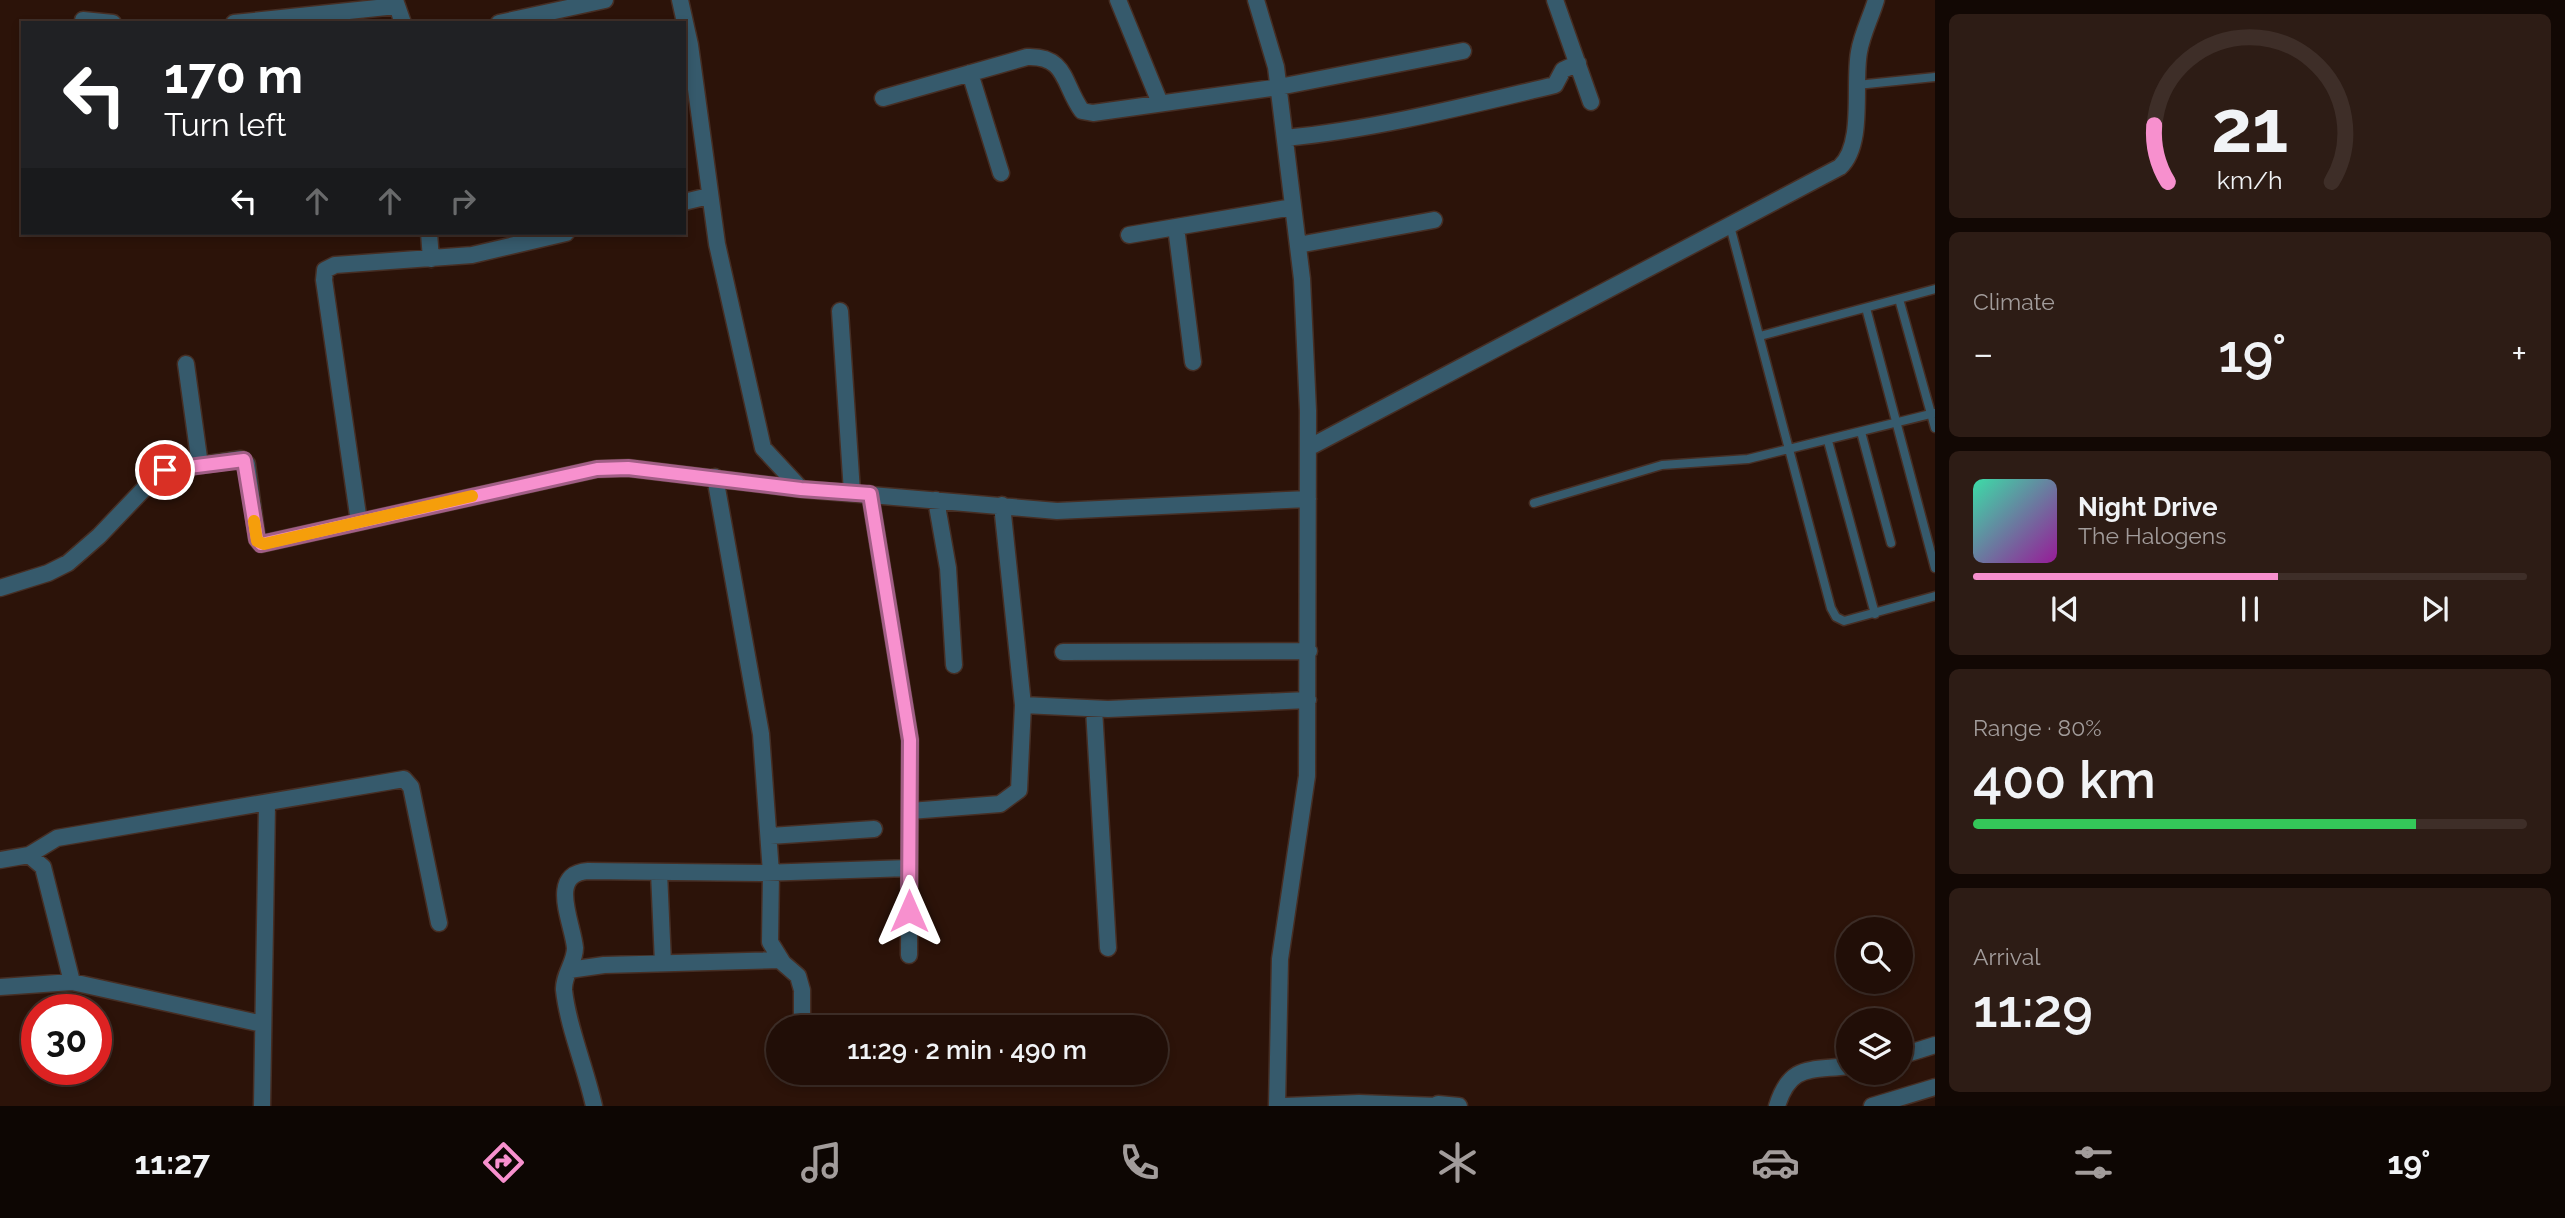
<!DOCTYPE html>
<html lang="en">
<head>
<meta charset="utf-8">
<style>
	body { margin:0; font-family:Raleway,sans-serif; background:#2d1c15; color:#f1f3f6; height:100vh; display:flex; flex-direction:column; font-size:26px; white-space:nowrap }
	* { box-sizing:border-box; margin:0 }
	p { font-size:23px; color:#a29c9b }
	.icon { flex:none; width:38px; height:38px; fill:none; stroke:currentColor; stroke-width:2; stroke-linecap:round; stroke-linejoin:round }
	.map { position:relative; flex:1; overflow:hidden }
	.drawer { display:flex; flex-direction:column; gap:14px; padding:14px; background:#120804; width:630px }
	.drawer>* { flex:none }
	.banner { position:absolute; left:21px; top:21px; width:665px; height:214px; border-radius:0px; box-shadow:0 4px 10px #0003,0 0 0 2px #3e2e28; background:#202124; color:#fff; overflow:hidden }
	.fabs { position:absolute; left:1836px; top:917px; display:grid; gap:14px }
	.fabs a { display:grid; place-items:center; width:77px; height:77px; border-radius:50%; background:#210e07; box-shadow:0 4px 10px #0003,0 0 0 2px #3e2e28; font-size:35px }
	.speed { position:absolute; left:21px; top:994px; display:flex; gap:14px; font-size:35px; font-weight:700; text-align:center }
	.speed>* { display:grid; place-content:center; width:91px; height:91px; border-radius:50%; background:#210e07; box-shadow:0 4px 10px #0003,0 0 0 2px #3e2e28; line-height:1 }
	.speed .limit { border:10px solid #d22; background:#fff; color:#111 }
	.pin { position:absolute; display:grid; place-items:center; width:60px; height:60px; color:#fff; margin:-30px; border:4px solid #fff; border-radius:50%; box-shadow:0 2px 7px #0007 }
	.me { position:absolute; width:77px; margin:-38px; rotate:0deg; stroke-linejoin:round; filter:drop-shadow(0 0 5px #0008) }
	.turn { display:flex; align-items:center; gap:24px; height:147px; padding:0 28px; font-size:32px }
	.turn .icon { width:91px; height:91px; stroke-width:2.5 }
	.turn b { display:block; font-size:49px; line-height:60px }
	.lanes { display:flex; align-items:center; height:66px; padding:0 28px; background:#0003; justify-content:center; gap:35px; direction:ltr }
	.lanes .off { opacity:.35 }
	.big { font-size:52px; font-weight:600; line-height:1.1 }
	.drawer .widget { flex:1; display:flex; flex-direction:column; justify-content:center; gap:10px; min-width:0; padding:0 24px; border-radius:10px; background:#2d1c15 }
	.drawer .dial { align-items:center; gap:0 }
	.dial svg { height:182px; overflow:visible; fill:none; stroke:#3e2e28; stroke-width:7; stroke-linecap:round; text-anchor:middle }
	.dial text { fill:#f1f3f6; stroke:none }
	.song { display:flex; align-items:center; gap:21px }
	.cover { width:84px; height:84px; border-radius:10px; background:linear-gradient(135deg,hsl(160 70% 55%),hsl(300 70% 35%)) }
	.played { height:7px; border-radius:4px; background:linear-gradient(90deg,#f790ce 55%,#3e2e28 55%) }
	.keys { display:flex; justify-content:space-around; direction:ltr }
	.heat { display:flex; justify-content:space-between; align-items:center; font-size:38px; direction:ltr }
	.charge { height:10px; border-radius:5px; background:linear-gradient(90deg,#34c759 80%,#3e2e28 0) }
	.trip { position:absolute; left:766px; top:1015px; width:402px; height:70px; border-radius:35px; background:#210e07; box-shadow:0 4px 10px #0003,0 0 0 2px #3e2e28; font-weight:600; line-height:70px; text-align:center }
	.tab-bar { display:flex; height:112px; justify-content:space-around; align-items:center; background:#0d0603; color:#a29c9b }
	.tab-bar .icon { width:49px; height:49px }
	.tab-bar .current { color:#f790ce }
	.tab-bar b { font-size:32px; color:#f1f3f6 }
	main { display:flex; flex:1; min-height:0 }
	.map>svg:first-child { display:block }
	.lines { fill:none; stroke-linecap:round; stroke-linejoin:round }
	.service-casing { stroke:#462e24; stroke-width:11 }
	.minor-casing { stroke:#462e24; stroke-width:19 }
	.service { stroke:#365a6c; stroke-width:8 }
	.minor { stroke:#365a6c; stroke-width:16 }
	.route-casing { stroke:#a15e86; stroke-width:18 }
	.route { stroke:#f790ce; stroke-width:12 }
	.slow { stroke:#f59e0b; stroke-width:12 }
</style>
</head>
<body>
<main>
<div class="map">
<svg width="1935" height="1106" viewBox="0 0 1935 1106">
	<rect width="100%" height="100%" fill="#2c1309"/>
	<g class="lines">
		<g class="service-casing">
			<path id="service" d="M 1857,85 L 1935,77
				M 1730,226 L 1831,608 L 1836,617 L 1844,621 L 1935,596
				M 1899,299 L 1935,428
				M 1866,308 L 1935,568
				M 1760,336 L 1935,289
				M 1861,432 L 1891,543
				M 1828,441 L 1875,614
				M 1534,503 L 1662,465 L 1748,459 L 1935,413"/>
		</g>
		<g class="minor-casing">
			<path id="minor" d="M 395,0 L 403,23
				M 680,0 L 690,45 L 717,244 L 763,448 L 801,489 L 1057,511 L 1308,499
				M 1118,0 L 1160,103
				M 1256,0 L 1276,67 L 1302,279 L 1308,411 L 1307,776 L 1280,959 L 1277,1106
				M 1555,0 L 1591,102
				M 83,20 L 113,23
				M 234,23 L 396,6
				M 499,23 L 605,0
				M 970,73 L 1001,173
				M 883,98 L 1027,57 C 1067,55 1063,85 1082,111 L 1093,113 L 1279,87 L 1463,51
				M 1285,138 C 1377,129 1466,106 1555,85 L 1563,70 L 1578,63
				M 684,202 L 709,196
				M 1176,227 L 1193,362
				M 429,233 L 431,259
				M 1129,235 L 1293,207
				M 1298,245 L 1434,220
				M 840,311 L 852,492
				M 186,364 L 200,465
				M 1308,448 L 1840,167 C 1865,144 1853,84 1859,52 C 1862,34 1871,17 1876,0
				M 715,477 L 761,734 L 771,873 L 770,942 L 783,963 L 798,976 L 802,990 L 802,1027
				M 870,494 L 910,740 L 909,955
				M 936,500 L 948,568 L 954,665
				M 359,522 L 324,280 L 325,270 L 335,265 L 472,255 L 566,233
				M 0,588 L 48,573 L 68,563 L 99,536 L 161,471 L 241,459 L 247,464 L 257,539 L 261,544 L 597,469 L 628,468 L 801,489
				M 1063,652 L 1309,651
				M 1023,705 L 1108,709 L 1308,700
				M 1094,709 L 1108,948
				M 910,811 L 1000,804 L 1019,790 L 1023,705 L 1002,505
				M 770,836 L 874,829
				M 29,855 L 43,867 L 72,982
				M 0,860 L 29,855 L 57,838 L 404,779 L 411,787 L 439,923
				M 659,872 L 663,963
				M 569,970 L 604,965 L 781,960
				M 0,987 L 72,982 L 263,1024
				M 1900,1056 L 1935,1045
				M 1438,1104 L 1459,1106
				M 262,1106 L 267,804
				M 594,1106 C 586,1069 568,1027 564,990 C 563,975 575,963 575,948 C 573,923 547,874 588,871 L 761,873 L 909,868
				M 1285,1106 L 1359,1103 L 1438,1106
				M 1777,1106 C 1790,1064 1809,1071 1848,1066
				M 1872,1106 L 1935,1087"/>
		</g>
		<use href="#service" class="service"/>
		<use href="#minor" class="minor"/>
	</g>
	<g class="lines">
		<g class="route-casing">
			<path id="route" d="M 165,470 L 244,460 L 257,539 L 261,544 L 597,469 L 628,468 L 801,489 L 870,494 L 910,740 L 909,911"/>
		</g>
		<use href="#route" class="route"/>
		<path class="slow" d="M 254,521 L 257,541 L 264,544 L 472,496"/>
	</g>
</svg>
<div class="fabs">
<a><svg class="icon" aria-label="search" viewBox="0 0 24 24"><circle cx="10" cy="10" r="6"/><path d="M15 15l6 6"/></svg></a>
<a><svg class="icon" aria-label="layers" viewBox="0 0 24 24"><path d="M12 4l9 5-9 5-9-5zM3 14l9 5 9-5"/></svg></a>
</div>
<div class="speed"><div class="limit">30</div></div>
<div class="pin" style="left:165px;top:470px;background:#d93025"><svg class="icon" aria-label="arrive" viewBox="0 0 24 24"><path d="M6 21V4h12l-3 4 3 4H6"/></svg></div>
<svg class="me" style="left:909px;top:911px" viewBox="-20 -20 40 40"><path d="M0-17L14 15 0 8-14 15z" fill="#f790ce" stroke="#fff" stroke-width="4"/></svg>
<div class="trip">11:29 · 2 min · 490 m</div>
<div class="banner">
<div class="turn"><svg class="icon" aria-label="left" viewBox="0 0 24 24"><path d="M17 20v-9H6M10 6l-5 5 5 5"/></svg><div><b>170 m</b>Turn left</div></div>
<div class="lanes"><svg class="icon" aria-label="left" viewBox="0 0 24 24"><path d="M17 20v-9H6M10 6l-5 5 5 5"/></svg><svg class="icon off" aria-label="ahead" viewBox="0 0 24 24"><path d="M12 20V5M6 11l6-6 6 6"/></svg><svg class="icon off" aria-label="ahead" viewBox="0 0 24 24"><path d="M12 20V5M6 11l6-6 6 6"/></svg><svg class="icon off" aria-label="right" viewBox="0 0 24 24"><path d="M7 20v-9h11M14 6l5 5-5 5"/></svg></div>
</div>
</div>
<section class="drawer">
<div class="widget dial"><svg viewBox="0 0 100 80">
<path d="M14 69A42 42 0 1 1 86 69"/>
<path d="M14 69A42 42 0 0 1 8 44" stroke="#f790ce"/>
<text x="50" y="56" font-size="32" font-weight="700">21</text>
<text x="50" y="72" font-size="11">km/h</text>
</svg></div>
<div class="widget"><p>Climate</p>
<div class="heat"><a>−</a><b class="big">19°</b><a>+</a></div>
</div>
<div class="widget">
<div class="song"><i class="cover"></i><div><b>Night Drive</b><p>The Halogens</p></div></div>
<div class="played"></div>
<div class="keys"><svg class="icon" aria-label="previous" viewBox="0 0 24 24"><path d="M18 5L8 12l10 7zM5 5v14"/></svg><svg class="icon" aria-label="pause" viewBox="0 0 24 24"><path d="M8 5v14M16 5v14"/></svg><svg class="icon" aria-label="next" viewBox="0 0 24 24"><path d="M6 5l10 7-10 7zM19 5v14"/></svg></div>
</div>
<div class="widget"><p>Range · 80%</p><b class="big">400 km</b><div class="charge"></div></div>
<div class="widget"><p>Arrival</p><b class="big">11:29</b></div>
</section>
</main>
<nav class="tab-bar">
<b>11:27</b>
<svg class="icon current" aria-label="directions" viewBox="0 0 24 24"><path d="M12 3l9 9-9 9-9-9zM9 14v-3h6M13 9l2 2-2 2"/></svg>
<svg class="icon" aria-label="music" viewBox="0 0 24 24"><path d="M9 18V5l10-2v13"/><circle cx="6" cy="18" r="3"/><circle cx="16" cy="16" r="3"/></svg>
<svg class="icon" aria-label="phone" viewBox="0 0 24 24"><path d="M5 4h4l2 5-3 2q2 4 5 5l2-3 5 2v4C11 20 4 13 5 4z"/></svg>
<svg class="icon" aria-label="climate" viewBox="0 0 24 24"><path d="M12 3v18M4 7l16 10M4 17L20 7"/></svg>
<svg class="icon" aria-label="car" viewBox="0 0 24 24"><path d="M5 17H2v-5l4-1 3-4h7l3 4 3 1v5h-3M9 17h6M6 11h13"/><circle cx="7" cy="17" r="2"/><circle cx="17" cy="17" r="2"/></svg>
<svg class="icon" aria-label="filters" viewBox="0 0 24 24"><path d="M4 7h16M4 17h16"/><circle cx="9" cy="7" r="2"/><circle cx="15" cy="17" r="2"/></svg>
<b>19°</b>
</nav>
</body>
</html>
